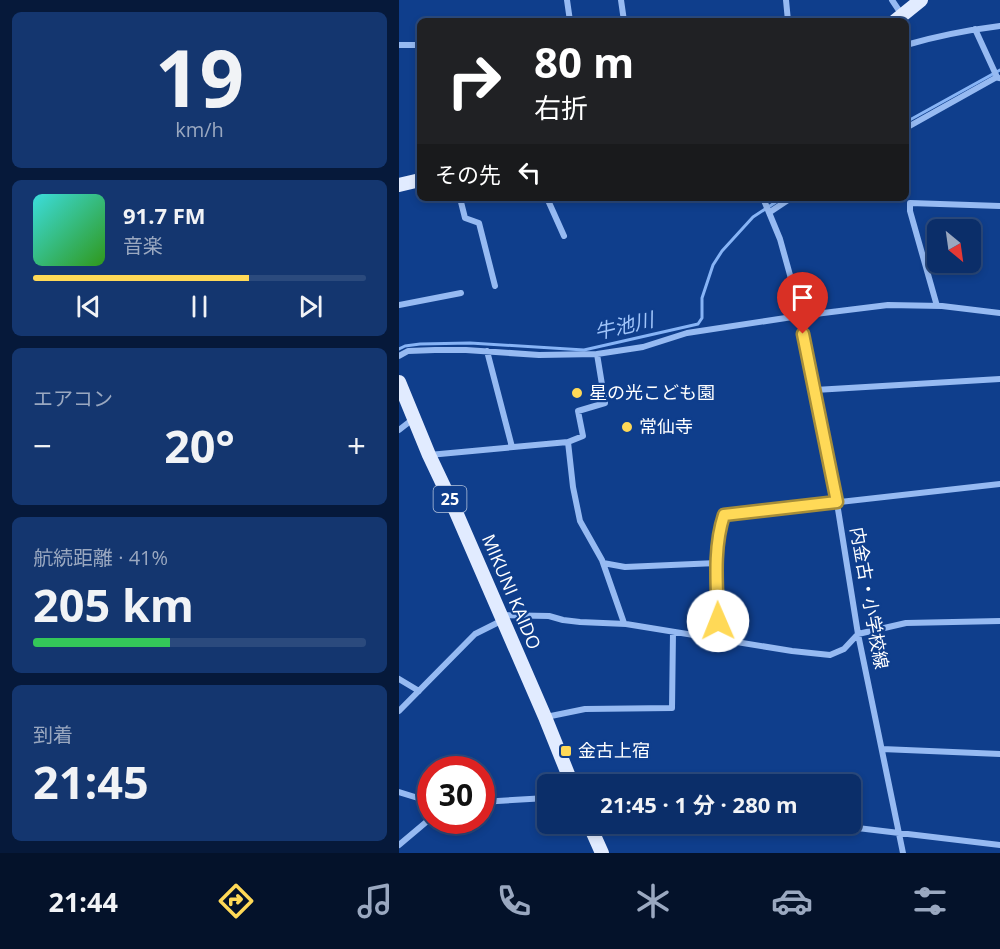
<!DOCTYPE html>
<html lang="ja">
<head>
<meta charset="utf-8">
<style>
	body { margin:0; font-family:"Open Sans","Noto Sans JP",sans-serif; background:#14366f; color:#f1f3f6; height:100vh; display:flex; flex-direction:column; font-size:22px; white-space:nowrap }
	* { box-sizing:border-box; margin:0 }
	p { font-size:20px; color:#9aa8c0 }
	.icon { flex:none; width:33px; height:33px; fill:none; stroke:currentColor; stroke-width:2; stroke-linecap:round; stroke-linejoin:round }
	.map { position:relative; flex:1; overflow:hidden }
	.side { display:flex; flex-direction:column; gap:12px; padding:12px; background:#06193a; width:399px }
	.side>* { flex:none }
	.guide { position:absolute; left:18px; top:18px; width:492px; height:183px; border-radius:9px; box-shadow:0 3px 9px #0003,0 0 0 2px #2b4a7d; background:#202124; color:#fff; overflow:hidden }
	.needle { width:39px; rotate:151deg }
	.tools { position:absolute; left:528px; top:219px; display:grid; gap:12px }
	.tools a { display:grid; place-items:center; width:54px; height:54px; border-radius:9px; background:#0b2e69; box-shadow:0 3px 9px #0003,0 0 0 2px #2b4a7d; font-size:30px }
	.speed { position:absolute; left:18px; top:756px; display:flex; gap:12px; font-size:30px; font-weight:700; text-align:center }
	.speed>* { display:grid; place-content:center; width:78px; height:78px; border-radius:50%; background:#0b2e69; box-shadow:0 3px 9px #0003,0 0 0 2px #2b4a7d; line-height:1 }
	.speed .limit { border:9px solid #d22; background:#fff; color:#111 }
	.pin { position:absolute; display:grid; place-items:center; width:51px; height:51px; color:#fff; margin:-62px -26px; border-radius:50% 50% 50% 0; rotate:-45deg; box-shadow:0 0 6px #0007 }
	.pin .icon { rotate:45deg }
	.me { position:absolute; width:66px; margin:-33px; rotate:359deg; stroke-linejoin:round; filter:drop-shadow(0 0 4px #0008) }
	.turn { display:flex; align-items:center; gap:21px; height:126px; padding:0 18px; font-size:27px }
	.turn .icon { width:78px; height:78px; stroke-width:2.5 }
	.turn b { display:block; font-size:42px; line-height:51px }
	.then { display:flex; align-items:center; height:57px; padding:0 18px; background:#0003; gap:12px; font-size:22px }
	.big { font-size:45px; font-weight:700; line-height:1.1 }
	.side .widget { flex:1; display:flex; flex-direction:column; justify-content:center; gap:9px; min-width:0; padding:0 21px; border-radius:9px; background:#14366f }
	.side .dial { align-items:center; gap:0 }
	.dial b { font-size:78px; line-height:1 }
	.song { display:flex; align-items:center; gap:18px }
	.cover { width:72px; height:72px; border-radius:9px; background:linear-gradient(135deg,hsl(180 70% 55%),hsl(110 70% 35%)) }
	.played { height:6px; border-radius:3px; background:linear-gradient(90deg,#ffd957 65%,#2b4a7d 65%) }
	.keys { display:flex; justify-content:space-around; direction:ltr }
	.heat { display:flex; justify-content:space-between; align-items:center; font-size:33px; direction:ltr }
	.charge { height:9px; border-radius:4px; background:linear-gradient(90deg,#34c759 41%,#2b4a7d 0) }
	.trip { position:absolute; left:138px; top:774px; width:324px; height:60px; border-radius:9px; background:#0b2e69; box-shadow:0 3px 9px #0003,0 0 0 2px #2b4a7d; font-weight:700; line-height:60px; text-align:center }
	.tab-bar { display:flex; height:96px; justify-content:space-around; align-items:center; background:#04122a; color:#9aa8c0 }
	.tab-bar .icon { width:42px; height:42px }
	.tab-bar .active { color:#ffd957 }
	.tab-bar b { font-size:27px; color:#f1f3f6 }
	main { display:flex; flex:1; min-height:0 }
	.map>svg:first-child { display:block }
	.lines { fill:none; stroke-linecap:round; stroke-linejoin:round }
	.stream { stroke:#87b4f6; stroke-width:3 }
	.minor { stroke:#96baf2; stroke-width:6 }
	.primary { stroke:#e1ebff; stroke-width:14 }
	.route-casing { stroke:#a68d39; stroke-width:15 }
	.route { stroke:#ffd957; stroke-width:10 }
	.poi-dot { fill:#ffd957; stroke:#0f3e8c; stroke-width:2 }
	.labels { text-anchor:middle; stroke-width:4.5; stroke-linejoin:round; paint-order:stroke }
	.shield { fill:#0f3e8c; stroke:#b7c5dc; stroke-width:1.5 }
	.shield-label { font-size:16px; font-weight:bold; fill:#fff }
	.poi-label { font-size:18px; fill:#fff; stroke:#0f3e8c; text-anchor:start }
	.street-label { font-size:18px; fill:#fff; stroke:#0f3e8c }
	.water-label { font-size:20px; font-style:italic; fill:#a1c5fa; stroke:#0f3e8c }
</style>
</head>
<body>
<main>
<section class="side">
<div class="widget dial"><b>19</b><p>km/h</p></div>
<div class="widget">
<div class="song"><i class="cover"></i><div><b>91.7 FM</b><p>音楽</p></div></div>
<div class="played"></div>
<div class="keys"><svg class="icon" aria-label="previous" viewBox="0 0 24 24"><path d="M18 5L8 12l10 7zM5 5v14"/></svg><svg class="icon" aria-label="pause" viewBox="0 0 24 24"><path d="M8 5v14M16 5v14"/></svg><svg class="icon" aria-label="next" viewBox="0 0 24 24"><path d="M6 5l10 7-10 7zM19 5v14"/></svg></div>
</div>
<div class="widget"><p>エアコン</p>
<div class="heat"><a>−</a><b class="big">20°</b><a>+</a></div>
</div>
<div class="widget"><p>航続距離 · 41%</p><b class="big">205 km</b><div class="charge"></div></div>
<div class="widget"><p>到着</p><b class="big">21:45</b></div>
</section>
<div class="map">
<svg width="601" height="853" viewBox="0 0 601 853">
	<rect width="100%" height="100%" fill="#0f3e8c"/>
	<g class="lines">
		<path class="stream" d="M 507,122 L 601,70
			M 0,349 L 6,346 L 21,344 L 71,343 L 185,350 L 299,324 L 303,318 L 303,298 L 314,265 L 323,251 L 354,217 L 383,198"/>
		<path class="minor" d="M 168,0 L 171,21
			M 222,0 L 225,21
			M 387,0 L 389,21
			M 493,0 L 503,15
			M 576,29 L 598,77 L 600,78
			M 0,45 L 21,45
			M 507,45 C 538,36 569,30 601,26
			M 507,128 L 598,77
			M 61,198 L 66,218 L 80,223 L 96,286
			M 148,198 L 165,236
			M 364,198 L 381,239 L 396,293 L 438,503 L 459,634 L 504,853
			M 371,212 L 392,198
			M 0,305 L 62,293
			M 538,306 L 511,211 L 511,203 L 601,206
			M 88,351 L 113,447
			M 0,356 L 9,351 L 36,350 L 67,350 L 140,355 L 198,354 L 244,347 L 288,333 L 400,316 L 489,305 L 543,306 L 601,313
			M 416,390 L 601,379
			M 0,430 L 14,419
			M 169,442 L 184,436 L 179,411 L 206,403 L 198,354
			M 30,455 L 169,442 L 174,487 L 181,521 L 203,560 L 225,623
			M 204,563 L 226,567 L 318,563
			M 103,615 L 150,616 L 164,620 L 181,622 L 227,624 L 393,651 L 431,655 L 445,649 L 459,634 L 507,623 L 601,621
			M 319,639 C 319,601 313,551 325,515 L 601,484
			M 0,679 L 20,691
			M 0,711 L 76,634 L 104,620
			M 147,717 L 186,709 L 273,708 L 274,632
			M 483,749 L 601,754
			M 0,792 L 32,802
			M 82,802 L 148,798
			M 425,824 L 601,845
			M 0,845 L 32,818"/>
		<path class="primary" d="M 496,21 L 522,0
			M 0,185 L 21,180
			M 0,382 L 30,455 L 57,512 L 146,717 L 173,784
			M 190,824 L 203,853"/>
	</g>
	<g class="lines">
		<g class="route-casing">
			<path id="route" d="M 319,621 C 318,586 314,548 325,515 L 438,502 L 404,334"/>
		</g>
		<use href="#route" class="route"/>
	</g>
	<g class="poi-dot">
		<circle cx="178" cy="393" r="6"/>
		<circle cx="228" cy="427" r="6"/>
		<rect x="161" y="745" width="12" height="12" rx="3"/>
	</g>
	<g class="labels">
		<rect class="shield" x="34.5" y="486" width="33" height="26" rx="4.5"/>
		<g class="shield-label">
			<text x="51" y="505">25</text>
		</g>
		<g class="poi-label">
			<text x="190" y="399">星の光こども園</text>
			<text x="240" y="433">常仙寺</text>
			<text x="179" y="757">金古上宿</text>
		</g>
		<g class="street-label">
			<text transform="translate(112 592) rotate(67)" y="6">MIKUNI KAIDO</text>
			<text transform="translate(470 598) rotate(80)" y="6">内金古・小学校線</text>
		</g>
		<g class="water-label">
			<text transform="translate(225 326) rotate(-13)" y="7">牛池川</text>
		</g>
	</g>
</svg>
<div class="tools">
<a><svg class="needle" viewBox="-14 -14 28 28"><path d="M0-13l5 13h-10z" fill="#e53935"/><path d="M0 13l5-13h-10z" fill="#9aa8c0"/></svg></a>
</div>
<div class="speed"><div class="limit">30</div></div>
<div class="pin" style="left:404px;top:334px;background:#d93025"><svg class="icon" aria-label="arrive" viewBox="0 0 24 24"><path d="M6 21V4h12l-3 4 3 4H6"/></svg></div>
<svg class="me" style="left:319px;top:621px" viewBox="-20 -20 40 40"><circle r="19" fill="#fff"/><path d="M0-13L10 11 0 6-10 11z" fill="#ffd957"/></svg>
<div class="trip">21:45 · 1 分 · 280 m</div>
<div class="guide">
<div class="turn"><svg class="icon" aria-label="right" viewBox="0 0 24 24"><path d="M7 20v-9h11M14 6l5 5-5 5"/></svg><div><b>80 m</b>右折</div></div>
<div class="then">その先<svg class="icon" aria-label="left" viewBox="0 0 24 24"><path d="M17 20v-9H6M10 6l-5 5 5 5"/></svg></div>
</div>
</div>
</main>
<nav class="tab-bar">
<b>21:44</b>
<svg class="icon active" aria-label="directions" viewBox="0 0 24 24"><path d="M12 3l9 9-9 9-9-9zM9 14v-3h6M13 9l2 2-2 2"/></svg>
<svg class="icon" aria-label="music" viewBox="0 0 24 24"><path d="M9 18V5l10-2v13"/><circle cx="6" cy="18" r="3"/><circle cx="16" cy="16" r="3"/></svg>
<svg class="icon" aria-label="phone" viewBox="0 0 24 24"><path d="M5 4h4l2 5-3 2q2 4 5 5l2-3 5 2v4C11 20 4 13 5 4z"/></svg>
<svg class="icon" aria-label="climate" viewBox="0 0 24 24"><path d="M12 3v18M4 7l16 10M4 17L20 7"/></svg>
<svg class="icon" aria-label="car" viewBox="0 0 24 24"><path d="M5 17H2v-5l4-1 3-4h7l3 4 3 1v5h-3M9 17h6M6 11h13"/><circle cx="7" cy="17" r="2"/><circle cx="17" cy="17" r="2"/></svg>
<svg class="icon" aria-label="filters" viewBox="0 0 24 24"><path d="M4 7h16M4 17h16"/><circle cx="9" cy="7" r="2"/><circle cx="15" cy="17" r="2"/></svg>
</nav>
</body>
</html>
